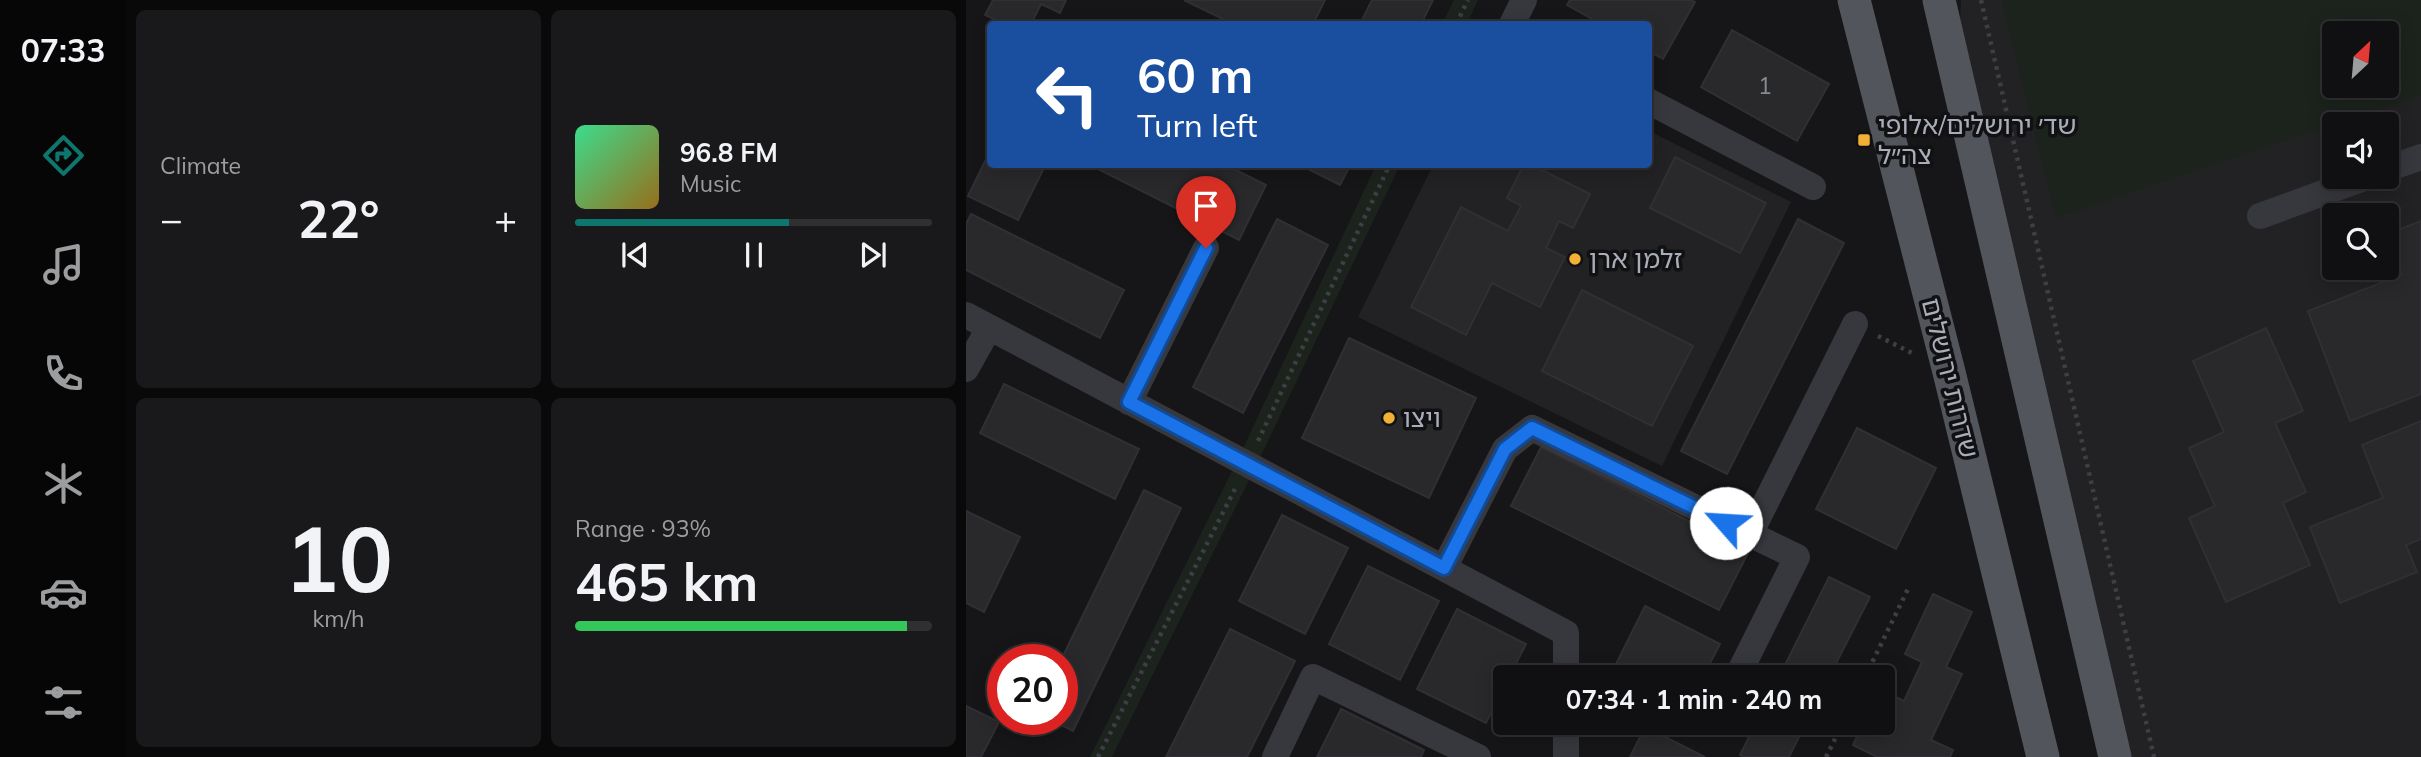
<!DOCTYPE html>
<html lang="en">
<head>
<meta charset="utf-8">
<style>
	body { margin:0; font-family:Mulish,"Noto Sans Hebrew",sans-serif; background:#19191b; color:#f1f3f6; height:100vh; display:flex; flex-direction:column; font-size:26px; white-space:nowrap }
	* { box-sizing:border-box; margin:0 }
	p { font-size:23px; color:#9c9d9f }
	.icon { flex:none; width:38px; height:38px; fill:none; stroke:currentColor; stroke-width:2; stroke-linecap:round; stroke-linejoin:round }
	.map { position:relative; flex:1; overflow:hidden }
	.details { display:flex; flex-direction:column; gap:10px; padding:10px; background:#09090a; width:840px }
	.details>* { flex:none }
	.banner { position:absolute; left:21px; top:21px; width:665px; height:147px; border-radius:7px; box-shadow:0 4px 18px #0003,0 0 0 2px #303032; background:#1a4fa0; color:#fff; overflow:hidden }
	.needle { width:46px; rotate:26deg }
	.tools { position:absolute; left:1356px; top:21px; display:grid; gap:14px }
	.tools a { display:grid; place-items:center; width:77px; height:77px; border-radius:7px; background:#101012; box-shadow:0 4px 18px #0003,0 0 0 2px #303032; font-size:35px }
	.speed { position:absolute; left:21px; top:644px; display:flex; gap:14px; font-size:35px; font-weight:700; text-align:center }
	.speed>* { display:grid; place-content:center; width:91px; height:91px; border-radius:50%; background:#101012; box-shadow:0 4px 18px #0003,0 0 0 2px #303032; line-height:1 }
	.speed .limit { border:10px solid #d22; background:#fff; color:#111 }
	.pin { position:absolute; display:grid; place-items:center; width:60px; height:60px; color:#fff; margin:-72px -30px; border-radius:50% 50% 50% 0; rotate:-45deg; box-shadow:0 0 7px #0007 }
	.pin .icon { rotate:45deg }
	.me { position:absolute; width:77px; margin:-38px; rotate:296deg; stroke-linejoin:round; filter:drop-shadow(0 0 5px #0008) }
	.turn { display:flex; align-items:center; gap:24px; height:147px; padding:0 35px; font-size:32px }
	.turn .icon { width:91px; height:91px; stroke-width:2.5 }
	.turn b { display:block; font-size:49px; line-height:60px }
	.big { font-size:52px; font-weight:700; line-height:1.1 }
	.details .widget { flex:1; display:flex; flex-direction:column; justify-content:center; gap:10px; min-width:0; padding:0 24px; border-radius:10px; background:#19191b }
	.details .dial { align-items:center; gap:0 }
	.dial b { font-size:91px; line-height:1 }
	.song { display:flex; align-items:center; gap:21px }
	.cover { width:84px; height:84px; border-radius:10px; background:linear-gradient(135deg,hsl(150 70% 55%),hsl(40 70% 35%)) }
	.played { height:7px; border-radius:4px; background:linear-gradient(90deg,#0f766e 60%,#303032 60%) }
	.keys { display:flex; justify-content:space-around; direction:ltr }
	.heat { display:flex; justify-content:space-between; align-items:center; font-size:38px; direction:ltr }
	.charge { height:10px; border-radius:5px; background:linear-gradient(90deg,#34c759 93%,#303032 0) }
	.details .tiles { flex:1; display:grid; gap:10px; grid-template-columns:repeat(2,1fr) }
	.trip { position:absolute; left:527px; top:665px; width:402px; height:70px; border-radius:7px; background:#101012; box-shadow:0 4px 18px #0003,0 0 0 2px #303032; font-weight:700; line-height:70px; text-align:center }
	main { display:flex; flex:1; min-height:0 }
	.tabs { display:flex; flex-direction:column; width:126px; justify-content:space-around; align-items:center; background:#060607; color:#9c9d9f }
	.tabs .icon { width:49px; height:49px }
	.tabs .current { color:#0f766e }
	.tabs b { font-size:32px; color:#f1f3f6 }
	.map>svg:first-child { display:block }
	.built { fill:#222225; fill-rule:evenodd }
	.green { fill:#1c231d; fill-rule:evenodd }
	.building { fill:#29292c; stroke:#303034; stroke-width:2 }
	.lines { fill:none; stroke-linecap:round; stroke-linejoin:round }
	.path { stroke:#3d3f44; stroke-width:4.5; stroke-dasharray:3.5 5; stroke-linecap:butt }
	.minor { stroke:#37383d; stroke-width:26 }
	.major { stroke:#53555c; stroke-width:33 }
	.route-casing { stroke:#114b97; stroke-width:18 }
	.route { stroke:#1a73e8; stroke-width:12 }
	.poi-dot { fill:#f2b134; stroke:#111113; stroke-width:2.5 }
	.labels { text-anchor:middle; stroke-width:7; stroke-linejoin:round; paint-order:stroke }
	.number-label { font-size:23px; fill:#888b94 }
	.poi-label { font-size:26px; fill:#a8adb8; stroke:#111113; text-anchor:start }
	.street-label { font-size:26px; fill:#a8adb8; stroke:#111113 }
</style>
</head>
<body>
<main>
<nav class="tabs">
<b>07:33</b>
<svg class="icon current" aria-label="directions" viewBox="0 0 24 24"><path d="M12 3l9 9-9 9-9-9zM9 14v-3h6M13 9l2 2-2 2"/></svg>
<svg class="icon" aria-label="music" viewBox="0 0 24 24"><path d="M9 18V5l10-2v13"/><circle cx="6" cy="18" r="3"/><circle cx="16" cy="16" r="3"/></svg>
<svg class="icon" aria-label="phone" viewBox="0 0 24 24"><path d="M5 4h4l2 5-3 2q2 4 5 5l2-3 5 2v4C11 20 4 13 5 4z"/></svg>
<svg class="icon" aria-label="climate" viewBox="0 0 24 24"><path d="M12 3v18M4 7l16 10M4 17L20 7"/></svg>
<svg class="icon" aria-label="car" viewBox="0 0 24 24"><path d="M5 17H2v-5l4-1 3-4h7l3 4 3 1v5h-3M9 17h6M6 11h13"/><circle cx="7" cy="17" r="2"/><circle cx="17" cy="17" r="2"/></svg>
<svg class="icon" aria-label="filters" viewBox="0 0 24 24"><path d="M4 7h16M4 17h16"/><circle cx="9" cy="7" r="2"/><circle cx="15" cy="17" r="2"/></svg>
</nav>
<section class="details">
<div class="tiles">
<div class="widget"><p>Climate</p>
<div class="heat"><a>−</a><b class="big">22°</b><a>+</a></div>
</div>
<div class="widget">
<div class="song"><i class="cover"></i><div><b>96.8 FM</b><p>Music</p></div></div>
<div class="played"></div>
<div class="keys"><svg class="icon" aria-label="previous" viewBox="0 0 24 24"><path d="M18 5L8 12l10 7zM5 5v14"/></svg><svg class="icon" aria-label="pause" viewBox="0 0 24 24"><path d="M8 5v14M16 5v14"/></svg><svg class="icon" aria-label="next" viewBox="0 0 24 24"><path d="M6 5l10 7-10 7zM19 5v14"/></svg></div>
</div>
<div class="widget dial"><b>10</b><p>km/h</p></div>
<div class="widget"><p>Range · 93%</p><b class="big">465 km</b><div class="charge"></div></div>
</div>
</section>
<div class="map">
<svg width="1455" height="757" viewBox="0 0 1455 757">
	<rect width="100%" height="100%" fill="#161618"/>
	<path class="built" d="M 995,0 L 1455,0 L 1455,757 L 1163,757 L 994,24 ZM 1368,33 L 1421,33 L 1421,86 L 1368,86 ZM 1368,124 L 1421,124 L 1421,177 L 1368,177 ZM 1368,215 L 1421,215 L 1421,268 L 1368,268 Z
		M 683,131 L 825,202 L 696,466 L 392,317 L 467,165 L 682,164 Z"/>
	<path class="green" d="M 488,0 L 512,0 L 501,24 L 476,24 Z
		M 1036,0 L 1455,0 L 1455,95 L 1090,218 ZM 1368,33 L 1421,33 L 1421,86 L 1368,86 Z
		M 410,165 L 434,165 L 289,468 L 146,757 L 124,757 L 272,459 Z"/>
	<path class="building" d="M 27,0 L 100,0 L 94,13 L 75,4 L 65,24 L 39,24 L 19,15 Z
		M 218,0 L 359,0 L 347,24 L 267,24 Z
		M 406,0 L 467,0 L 455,24 L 394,24 Z
		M 604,0 L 725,0 L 729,2 L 697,59 L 682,51 L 682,24 L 635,24 L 601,5 Z
		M 766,30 L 863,84 L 831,141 L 735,87 Z
		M 24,151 L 24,164 L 80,164 L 52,220 L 2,196 Z
		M 709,157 L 800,203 L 774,253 L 684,208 Z
		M 134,164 L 258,164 L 300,185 L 273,240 L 132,169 Z
		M 332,164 L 385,164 L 374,185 Z
		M 558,164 L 564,164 L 624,194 L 607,228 L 593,221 L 580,248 L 599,257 L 574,307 L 526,283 L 500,335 L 445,307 L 495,207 L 542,231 L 555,206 L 541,198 Z
		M 5,214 L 158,290 L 134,338 L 0,270 L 0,224 Z
		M 311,219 L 362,245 L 277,413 L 227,387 Z
		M 832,219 L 878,243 L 761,474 L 715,451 Z
		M 1455,221 L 1455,394 L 1384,421 L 1342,311 L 1436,275 L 1421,234 Z
		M 616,290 L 727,346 L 686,426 L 576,371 Z
		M 1300,328 L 1337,411 L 1309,423 L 1340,492 L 1317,503 L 1344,565 L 1260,602 L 1223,518 L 1249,506 L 1223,448 L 1258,432 L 1227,361 Z
		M 383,338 L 510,398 L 463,498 L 336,438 Z
		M 38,384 L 173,449 L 149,499 L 14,433 Z
		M 1455,421 L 1455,539 L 1440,545 L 1451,572 L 1374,603 L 1344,527 L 1417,498 L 1396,445 Z
		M 891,428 L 970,468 L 930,549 L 850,509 Z
		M 575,447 L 783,551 L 753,610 L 545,506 Z
		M 178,490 L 215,508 L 107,731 L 83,719 L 96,719 L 95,660 Z
		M 0,511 L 54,537 L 18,612 L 0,603 Z
		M 316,515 L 382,548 L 339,634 L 273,601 Z
		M 402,566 L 473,601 L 434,680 L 363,644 Z
		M 863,577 L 904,597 L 863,677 L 813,677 Z
		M 967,594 L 1006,612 L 980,667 L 996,674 L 965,740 L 987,750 L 984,757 L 911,757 L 887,745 L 897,723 L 917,723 L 917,691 L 938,701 L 956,662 L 939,654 Z
		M 679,606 L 754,644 L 737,677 L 652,677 L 645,674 Z
		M 491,609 L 560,644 L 543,677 L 539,677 L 539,686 L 520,723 L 451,689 Z
		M 264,629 L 329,661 L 281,757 L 200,757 Z
		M 0,706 L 33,722 L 15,757 L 0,757 Z
		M 375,709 L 458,750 L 455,757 L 351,757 Z
		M 790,723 L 840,723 L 823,757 L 779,757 L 774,755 Z
		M 679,727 L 739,757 L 664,757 Z"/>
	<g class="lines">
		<path class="path" d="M 1015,0 L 1188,757
			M 490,24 L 502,0
			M 912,336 L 948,354
			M 292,441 L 424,164
			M 899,677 L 942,589
			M 132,757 L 270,487
			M 860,757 L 877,723"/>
		<path class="minor" d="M 546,24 L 558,0
			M 682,101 L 847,187
			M 1421,169 L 1455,157
			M 1294,216 L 1401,177
			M 0,315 L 600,633 L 600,677
			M 0,369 L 23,328
			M 163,402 L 240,248
			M 784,534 L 889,324
			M 478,568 L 539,449 L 566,428 L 831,557 L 771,677
			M 600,723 L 600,757
			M 309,757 L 347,677 L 512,757"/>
		<path class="major" d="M 888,0 L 983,372 L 1077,757
			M 973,0 L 1149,757"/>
	</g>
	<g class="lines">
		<g class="route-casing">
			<path id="route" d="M 240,248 L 163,402 L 478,568 L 539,449 L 566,428 L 760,523"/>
		</g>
		<use href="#route" class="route"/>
	</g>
	<g class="poi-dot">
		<rect x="891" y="133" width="14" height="14" rx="3.5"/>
		<circle cx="609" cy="259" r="7"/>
		<circle cx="423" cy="418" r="7"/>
	</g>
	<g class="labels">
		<g class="number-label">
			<text x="799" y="94">1</text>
		</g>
		<g class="poi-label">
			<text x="912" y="134">שד׳ ירושלים/אלופי<tspan x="912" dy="30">צה״ל</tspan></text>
			<text x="623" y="268">זלמן ארן</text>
			<text x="437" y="427">ויצו</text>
		</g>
		<g class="street-label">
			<text transform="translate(984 378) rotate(76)" y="9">שדרות ירושלים</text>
		</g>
	</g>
</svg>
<div class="tools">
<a><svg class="needle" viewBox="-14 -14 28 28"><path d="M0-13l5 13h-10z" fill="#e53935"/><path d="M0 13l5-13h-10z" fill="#9c9d9f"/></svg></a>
<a><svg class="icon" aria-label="sound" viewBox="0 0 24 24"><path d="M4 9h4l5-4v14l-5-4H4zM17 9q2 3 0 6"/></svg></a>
<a><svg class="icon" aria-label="search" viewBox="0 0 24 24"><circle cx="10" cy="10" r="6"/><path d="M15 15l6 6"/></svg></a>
</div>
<div class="speed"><div class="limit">20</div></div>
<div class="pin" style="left:240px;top:248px;background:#d93025"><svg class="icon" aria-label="arrive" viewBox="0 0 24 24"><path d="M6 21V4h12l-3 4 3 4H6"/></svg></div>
<svg class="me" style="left:760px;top:523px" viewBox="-20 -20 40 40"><circle r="19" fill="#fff"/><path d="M0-13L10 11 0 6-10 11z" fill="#1a73e8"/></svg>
<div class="trip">07:34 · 1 min · 240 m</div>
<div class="banner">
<div class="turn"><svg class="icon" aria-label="left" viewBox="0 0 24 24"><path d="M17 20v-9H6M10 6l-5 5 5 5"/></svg><div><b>60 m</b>Turn left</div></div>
</div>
</div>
</main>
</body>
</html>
